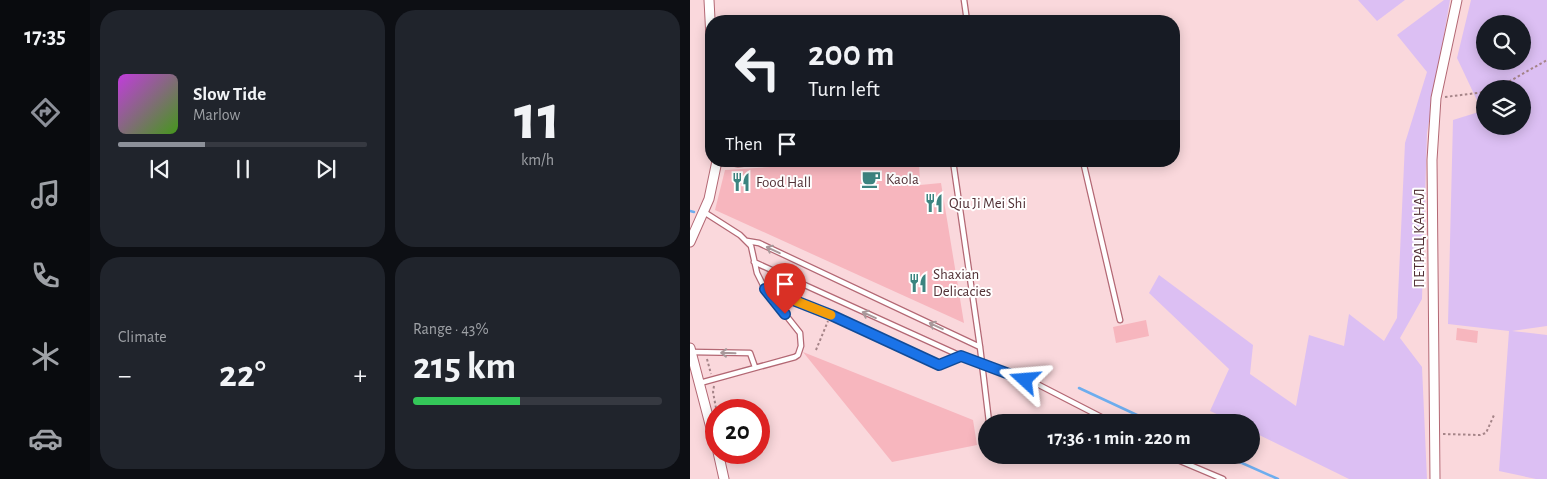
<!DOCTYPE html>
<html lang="en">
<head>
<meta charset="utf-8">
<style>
	body { margin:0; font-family:"Alegreya Sans",sans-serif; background:#20242c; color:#f1f3f6; height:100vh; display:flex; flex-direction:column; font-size:19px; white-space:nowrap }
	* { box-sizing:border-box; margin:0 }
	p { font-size:16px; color:#9ea1a6 }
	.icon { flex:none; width:28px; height:28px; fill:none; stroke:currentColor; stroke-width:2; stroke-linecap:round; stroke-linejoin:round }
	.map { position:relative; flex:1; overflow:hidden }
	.drawer { display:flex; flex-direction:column; gap:10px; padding:10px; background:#0d0f14; width:600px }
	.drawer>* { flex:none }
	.hud { position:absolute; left:15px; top:15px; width:475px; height:152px; border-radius:20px; box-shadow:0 2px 12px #0003; background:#171b24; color:#f1f3f6; overflow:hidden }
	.fabs { position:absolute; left:786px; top:15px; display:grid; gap:10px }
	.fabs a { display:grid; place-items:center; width:55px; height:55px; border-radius:50%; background:#171b24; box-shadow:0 2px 12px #0003; font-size:25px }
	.speed { position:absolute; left:15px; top:399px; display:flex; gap:10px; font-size:25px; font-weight:700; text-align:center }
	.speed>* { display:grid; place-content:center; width:65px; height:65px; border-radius:50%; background:#171b24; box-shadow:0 2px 12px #0003; line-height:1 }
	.speed .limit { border:8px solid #d22; background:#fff; color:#111 }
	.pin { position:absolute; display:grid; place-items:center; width:42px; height:42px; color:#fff; margin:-51px -21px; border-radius:50% 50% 50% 0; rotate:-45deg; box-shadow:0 0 5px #0007 }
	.pin .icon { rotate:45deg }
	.me { position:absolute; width:55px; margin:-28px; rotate:289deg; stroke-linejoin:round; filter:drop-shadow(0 0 4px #0008) }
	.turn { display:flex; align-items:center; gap:18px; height:105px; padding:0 20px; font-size:22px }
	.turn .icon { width:65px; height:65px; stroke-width:2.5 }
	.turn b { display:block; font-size:35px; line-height:42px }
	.then { display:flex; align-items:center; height:48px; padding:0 20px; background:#0003; gap:10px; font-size:19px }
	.big { font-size:38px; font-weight:700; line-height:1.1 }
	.drawer .widget { flex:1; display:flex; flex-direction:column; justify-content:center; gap:8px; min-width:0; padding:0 18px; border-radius:20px; background:#20242c }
	.drawer .dial { align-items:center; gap:0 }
	.dial b { font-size:65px; line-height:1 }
	.song { display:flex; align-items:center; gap:15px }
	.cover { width:60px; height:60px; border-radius:8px; background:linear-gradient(135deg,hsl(290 70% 55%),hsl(100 70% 35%)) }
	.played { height:5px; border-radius:2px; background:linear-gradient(90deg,#8c9099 35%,#363941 35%) }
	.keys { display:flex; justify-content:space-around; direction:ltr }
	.heat { display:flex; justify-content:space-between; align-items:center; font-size:28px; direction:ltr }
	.charge { height:8px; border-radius:4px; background:linear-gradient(90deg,#34c759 43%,#363941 0) }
	.drawer .tiles { flex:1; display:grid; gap:10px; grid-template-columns:repeat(2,1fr) }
	.trip { position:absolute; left:288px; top:414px; width:282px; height:50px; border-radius:25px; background:#171b24; box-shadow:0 2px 12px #0003; font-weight:700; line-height:50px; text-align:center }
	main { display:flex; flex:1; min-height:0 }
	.tabs { display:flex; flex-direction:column; width:90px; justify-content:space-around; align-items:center; background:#090b0e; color:#9ea1a6 }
	.tabs .icon { width:35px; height:35px }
	.tabs .current { color:#8c9099 }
	.tabs b { font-size:22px; color:#f1f3f6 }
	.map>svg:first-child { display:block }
	.green { fill:#dcbff3; fill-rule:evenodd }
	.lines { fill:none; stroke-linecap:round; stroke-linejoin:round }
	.stream { stroke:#6dadee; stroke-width:2.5 }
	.building { fill:#f7b6be }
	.lane-casing { stroke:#b36874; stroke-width:7 }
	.street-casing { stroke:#b36874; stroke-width:11 }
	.path { stroke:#a58488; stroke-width:2; stroke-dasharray:2.5 2.5; stroke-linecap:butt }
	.lane { stroke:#fff; stroke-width:4.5 }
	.street { stroke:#fff; stroke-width:9 }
	.oneway { stroke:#a8989a }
	.route-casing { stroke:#114b97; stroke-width:12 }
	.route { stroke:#1a73e8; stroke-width:9 }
	.slow { stroke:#f59e0b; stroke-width:9 }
	.labels { text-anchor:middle; stroke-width:4; stroke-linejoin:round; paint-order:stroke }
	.poi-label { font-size:15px; fill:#523136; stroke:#fff; text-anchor:start }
	.street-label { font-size:15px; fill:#523136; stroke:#fff }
</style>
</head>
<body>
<main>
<nav class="tabs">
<b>17:35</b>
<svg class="icon current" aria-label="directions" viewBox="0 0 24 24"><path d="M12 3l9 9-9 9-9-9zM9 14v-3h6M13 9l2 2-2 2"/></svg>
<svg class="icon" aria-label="music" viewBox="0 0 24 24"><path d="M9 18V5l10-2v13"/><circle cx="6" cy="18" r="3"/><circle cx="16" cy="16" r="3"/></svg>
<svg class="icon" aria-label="phone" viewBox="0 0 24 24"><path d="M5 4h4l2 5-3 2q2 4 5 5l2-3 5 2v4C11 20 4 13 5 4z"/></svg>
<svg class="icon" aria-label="climate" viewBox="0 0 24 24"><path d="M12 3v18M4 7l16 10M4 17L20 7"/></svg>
<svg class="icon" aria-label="car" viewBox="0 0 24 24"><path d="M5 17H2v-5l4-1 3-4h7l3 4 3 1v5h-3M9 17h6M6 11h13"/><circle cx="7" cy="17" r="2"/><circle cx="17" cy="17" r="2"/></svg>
</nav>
<section class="drawer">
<div class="tiles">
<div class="widget">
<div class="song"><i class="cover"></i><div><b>Slow Tide</b><p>Marlow</p></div></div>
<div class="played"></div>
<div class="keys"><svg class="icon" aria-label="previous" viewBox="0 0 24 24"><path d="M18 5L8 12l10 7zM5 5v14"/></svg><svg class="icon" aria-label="pause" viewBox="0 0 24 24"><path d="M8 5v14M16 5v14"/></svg><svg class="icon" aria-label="next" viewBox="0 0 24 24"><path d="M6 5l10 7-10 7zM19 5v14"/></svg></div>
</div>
<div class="widget dial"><b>11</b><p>km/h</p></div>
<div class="widget"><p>Climate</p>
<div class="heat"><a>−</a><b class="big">22°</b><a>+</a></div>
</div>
<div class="widget"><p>Range · 43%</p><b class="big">215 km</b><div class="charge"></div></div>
</div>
</section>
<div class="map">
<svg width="857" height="479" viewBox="0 0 857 479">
	<rect width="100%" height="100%" fill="#fad8dc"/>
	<path class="green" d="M 668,0 L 715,0 L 687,21 Z
		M 754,0 L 760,0 L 737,133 L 732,299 L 710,338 L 732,367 L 737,479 L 659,479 L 561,431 L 561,422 L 544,422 L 520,411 L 539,369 L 459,293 L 469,275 L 563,345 L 560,374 L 606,406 L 619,335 L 654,346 L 659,314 L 694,341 L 707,318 L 715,143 L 737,72 L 707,35 Z
		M 781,0 L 857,0 L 857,326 L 822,331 L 857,335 L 857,479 L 846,479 L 809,471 L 819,331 L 758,324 L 763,120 L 792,111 L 767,58 ZM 795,24 L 832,24 L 832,61 L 795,61 ZM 795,89 L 832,89 L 832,126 L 795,126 Z"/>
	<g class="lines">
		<path class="stream" d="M 0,211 L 4,212
			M 389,388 L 462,422
			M 534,455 L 588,479"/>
	</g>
	<path class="building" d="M 171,161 L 229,161 L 230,185 L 251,183 L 274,323 L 25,210 L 35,170 Z
		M 456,320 L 459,336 L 426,343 L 423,327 Z
		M 767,328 L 788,331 L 787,343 L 766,340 Z
		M 113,352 L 283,420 L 287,445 L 202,462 Z"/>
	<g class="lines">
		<g class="lane-casing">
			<path id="lane" d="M 274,0 L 277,21
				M 28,161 L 48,164 L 82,161
				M 263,161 L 290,347 L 299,422
				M 393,161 L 430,320
				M 57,241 L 69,243 L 290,347
				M 64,262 L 271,356
				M 75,289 L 141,315 L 249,365 L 271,356 L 292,365 L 349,385 L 421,422
				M 1,352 L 60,353 L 65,367
				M 10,383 L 105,357 L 108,355 L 111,346 L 110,333 L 75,289 L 67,273 L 61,246 L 50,235 L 14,212
				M 476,455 L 533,479"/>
		</g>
		<g class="street-casing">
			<path id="street" d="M 19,0 L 21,38
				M 0,242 L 19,199 L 27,161
				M 0,348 L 26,447
				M 28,452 L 34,479
				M 745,479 L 742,160 L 746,98 L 767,0"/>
		</g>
		<path class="path" d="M 806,89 L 857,60
			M 755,97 L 795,92
			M 126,350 L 138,321
			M 17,359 L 21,374
			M 24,386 L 23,392 L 26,408
			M 753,434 L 790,435 L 796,433 L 804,415"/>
		<use href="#lane" class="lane"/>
		<use href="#street" class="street"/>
	</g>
	<defs><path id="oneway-shaft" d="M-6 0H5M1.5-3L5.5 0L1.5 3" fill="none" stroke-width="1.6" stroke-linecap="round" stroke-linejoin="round" transform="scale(1.25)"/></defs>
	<g class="oneway">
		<use href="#oneway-shaft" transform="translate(83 250) rotate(-155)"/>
		<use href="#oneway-shaft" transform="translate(179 315) rotate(-156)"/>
		<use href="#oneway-shaft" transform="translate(246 326) rotate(-155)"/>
		<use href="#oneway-shaft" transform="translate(38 353) rotate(-178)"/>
	</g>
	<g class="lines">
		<g class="route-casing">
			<path id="route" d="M 95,314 L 75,289 L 141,315 L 249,365 L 271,356 L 335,380"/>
		</g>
		<use href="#route" class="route"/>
		<path class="slow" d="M 83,292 L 141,315"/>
	</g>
	<defs>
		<g id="cafe-bare" transform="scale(1.5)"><path d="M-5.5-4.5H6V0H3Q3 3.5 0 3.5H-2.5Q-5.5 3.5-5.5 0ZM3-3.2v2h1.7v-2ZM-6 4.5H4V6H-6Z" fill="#3c8480" stroke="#fff" stroke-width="2.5" paint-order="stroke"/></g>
		<g id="restaurant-bare" transform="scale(1.5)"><path d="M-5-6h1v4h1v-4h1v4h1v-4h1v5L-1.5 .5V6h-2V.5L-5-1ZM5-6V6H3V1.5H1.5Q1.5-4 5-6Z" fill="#3c8480" stroke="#fff" stroke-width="2.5" paint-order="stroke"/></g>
	</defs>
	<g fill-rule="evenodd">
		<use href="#cafe-bare" x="181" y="179"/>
		<use href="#restaurant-bare" x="51" y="182"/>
		<use href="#restaurant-bare" x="244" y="203"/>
		<use href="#restaurant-bare" x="228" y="283"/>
	</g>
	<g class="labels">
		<g class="poi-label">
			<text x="196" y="184">Kaola</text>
			<text x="66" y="187">Food Hall</text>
			<text x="259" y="208">Qiu Ji Mei Shi</text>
			<text x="243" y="279">Shaxian<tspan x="243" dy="17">Delicacies</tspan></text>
		</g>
		<g class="street-label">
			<text transform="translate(729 238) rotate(-90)" y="5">ПЕТРАЦ КАНАЛ</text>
		</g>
	</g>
</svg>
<div class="fabs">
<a><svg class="icon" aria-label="search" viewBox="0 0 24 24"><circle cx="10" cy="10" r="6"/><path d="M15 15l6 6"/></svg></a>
<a><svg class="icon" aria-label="layers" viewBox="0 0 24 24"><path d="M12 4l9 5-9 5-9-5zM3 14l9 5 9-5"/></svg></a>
</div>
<div class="speed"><div class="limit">20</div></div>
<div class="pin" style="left:95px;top:314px;background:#d93025"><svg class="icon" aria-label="arrive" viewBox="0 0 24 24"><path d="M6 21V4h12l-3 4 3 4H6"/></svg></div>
<svg class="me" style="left:335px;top:380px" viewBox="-20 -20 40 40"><path d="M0-17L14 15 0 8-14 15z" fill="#1a73e8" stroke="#fff" stroke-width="4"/></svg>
<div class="trip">17:36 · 1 min · 220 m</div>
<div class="hud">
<div class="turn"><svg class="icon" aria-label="left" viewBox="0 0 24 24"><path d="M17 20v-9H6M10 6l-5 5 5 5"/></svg><div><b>200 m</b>Turn left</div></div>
<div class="then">Then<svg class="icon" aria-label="arrive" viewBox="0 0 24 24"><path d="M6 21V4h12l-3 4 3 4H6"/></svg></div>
</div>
</div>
</main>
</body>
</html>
